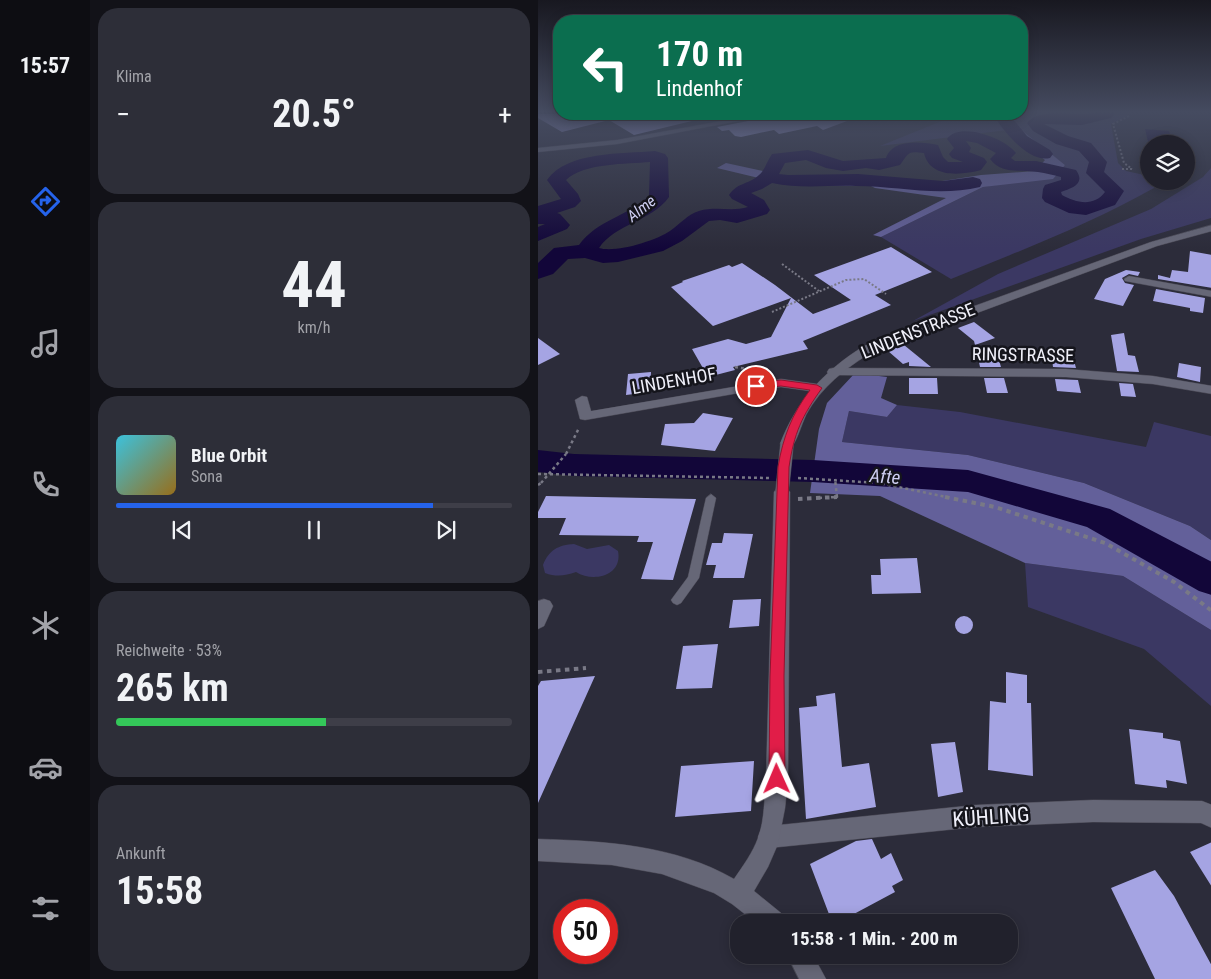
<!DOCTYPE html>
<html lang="de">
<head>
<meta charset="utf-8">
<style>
	body { margin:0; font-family:"Roboto Condensed",sans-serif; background:#2d2e38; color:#f1f3f6; height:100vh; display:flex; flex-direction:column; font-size:19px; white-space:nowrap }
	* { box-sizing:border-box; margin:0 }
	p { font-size:16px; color:#a2a3a9 }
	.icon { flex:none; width:28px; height:28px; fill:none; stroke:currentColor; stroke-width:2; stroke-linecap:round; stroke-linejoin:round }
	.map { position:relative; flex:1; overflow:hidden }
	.sheet { display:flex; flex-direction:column; gap:8px; padding:8px; background:#121218; width:448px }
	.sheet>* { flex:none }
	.guide { position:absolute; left:15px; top:15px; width:475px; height:105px; border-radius:20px; box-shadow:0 2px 12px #0003,0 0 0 1px #3e3e48; background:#0b6e4f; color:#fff; overflow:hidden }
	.controls { position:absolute; left:602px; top:135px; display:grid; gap:10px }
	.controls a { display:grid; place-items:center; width:55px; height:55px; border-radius:50%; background:#21212c; box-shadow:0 2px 12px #0003,0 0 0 1px #3e3e48; font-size:25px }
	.speed { position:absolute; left:15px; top:899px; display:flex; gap:10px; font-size:25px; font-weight:700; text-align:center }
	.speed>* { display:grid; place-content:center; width:65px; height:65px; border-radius:50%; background:#21212c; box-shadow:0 2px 12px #0003,0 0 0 1px #3e3e48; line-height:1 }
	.speed .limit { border:8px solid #d22; background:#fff; color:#111 }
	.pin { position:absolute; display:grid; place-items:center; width:42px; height:42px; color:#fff; margin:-21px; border:2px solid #fff; border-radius:50%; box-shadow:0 1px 5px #0007 }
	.me { position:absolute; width:55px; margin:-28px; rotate:359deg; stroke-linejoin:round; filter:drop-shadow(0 0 4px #0008) }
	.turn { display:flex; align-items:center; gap:18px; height:105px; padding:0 20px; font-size:22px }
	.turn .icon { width:65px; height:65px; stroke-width:2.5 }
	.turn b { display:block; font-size:35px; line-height:42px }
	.big { font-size:38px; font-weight:700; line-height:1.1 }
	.sheet .widget { flex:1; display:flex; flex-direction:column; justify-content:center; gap:8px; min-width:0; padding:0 18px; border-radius:20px; background:#2d2e38 }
	.sheet .dial { align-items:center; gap:0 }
	.dial b { font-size:65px; line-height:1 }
	.song { display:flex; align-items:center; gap:15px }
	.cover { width:60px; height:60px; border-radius:8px; background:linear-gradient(135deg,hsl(190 70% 55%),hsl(40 70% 35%)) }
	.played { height:5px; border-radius:2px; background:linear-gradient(90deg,#2563eb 80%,#3e3e48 80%) }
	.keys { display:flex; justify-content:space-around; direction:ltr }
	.heat { display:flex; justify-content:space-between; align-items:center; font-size:28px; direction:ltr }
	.charge { height:8px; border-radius:4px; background:linear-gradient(90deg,#34c759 53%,#3e3e48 0) }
	.trip { position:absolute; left:192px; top:914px; width:288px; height:50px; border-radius:20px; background:#21212c; box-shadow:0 2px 12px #0003,0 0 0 1px #3e3e48; font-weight:700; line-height:50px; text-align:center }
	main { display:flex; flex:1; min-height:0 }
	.menu { display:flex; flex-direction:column; width:90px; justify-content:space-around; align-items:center; background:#0d0d12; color:#a2a3a9 }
	.menu .icon { width:35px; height:35px }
	.menu .active { color:#2563eb }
	.menu b { font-size:22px; color:#f1f3f6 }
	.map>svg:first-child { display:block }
	.green { fill:#3b3863 }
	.forest { fill:#63609a }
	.water { fill:#120639 }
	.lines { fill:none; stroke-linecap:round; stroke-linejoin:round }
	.river { fill:#120639; fill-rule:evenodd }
	.building { fill:#a5a4e3 }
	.service-casing { stroke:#4a4955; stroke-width:1 }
	.minor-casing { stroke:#4a4955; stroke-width:1 }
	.secondary-casing { stroke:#4a4955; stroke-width:1 }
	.path-far2 { stroke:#797986; stroke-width:2; stroke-dasharray:2 2; stroke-linecap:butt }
	.path-far1 { stroke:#797986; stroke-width:2.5; stroke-dasharray:3 3; stroke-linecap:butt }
	.path { stroke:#797986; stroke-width:4; stroke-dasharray:4.5 4.5; stroke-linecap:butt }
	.service { fill:#666777; fill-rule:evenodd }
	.minor { fill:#666777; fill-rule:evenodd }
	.secondary { fill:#666777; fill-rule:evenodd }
	.secondary-bridge-casing { stroke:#4a4955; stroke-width:14; stroke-linecap:butt }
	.path-bridge { stroke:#797986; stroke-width:2.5; stroke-dasharray:3 3; stroke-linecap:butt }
	.secondary-bridge { stroke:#666777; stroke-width:13 }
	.route { fill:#e11d48; stroke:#92132f }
	.labels { text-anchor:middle; stroke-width:5; stroke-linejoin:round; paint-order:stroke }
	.far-water-label { font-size:16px; font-style:italic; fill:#cfcff2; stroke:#15151c }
	.street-label { font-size:18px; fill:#f0f0fa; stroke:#15151c }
	.water-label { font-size:19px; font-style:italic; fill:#cfcff2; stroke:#15151c }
	.near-street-label { font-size:21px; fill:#f0f0fa; stroke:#15151c }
</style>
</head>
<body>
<main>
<nav class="menu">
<b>15:57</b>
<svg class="icon active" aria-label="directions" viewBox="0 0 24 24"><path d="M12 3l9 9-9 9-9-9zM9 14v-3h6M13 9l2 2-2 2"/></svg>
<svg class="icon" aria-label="music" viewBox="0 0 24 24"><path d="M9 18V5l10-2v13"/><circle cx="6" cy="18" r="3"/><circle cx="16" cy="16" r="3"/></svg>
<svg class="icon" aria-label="phone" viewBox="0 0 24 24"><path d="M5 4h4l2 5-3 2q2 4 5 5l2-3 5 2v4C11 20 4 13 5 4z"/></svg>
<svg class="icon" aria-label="climate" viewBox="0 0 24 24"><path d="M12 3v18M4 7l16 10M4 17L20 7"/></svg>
<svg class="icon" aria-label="car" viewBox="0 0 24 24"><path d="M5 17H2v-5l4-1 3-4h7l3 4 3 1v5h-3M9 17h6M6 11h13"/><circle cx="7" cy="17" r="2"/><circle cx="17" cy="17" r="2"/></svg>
<svg class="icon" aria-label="filters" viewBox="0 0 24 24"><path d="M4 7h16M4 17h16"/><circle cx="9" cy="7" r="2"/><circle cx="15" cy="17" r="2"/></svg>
</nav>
<section class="sheet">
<div class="widget"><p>Klima</p>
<div class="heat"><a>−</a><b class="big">20.5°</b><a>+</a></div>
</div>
<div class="widget dial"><b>44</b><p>km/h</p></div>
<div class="widget">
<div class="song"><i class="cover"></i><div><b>Blue Orbit</b><p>Sona</p></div></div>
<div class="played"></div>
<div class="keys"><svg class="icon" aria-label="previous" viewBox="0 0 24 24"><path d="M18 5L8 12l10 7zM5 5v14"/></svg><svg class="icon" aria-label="pause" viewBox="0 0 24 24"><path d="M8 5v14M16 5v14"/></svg><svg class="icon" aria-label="next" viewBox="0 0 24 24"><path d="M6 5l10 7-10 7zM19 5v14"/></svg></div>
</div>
<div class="widget"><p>Reichweite · 53%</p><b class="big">265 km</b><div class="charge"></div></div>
<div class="widget"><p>Ankunft</p><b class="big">15:58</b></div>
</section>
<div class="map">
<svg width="674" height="979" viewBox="0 0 674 979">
	<rect width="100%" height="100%" fill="#2c2c3a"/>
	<path class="green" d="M 484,112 L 589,112 L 589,116 L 573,124 L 580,163 L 588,171 L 611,176 L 611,181 L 617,181 L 616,188 C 552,224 482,251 413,279 L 343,237 L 445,187 L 470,183 L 527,165 L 491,138 L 473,120 L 480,114 L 484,114 Z
		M 421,114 L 466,114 L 462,119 L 469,130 L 342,146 Z
		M 673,168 L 673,218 L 603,239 L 375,321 L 460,274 L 613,209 L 665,177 Z
		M 359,405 L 422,412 L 608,447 L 616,422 L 673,436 L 673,540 L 652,526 L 546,483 L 430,455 L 304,442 L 311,411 L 349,417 Z
		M 36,544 L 49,549 L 71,545 L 80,551 C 85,576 55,583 38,572 C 27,576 18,577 7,573 L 5,565 C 11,550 20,545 36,544 Z
		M 487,563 L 585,576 L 673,630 L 673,706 L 606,649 L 490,607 Z"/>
	<path class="forest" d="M 482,129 L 527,165 L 515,179 L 445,187 L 343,237 L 335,235 L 408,198 L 337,188 L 333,186 L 250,185 L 179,168 L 188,163 L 253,177 L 323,175 L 398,182 L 443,175 L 497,171 L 507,160 L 478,139 L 469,130 Z
		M 317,373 L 349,377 L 343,398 L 359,405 L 349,417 L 311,411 L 304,442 L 430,455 L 546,483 L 652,526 L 673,540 L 673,630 L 585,576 L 487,563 L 342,496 L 272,493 L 281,429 L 289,403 Z"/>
	<path class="water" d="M 607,129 L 631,131 L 635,144 L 611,144 L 611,146 Z"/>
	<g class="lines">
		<path class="river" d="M 561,112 L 575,112 L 576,115 L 573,118 L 544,125 L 506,124 L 530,136 L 553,143 L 569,162 L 566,172 L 586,191 L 577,205 L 548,215 L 531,213 L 507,202 L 504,198 L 505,189 L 507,185 L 523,180 L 523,177 C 515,175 508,173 500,172 C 483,169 464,175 452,159 L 458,153 L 439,143 L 428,141 L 433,148 L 431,152 L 446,158 L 449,162 L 443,170 C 424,175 392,179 386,153 C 370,151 371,152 362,165 L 341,170 L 328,168 L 305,171 L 288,168 L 268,160 L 247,163 L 241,174 L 250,175 L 320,174 L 405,181 L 435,177 L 442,179 L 444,183 L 442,187 C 400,197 360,186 318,186 C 290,185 262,189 234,183 L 224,189 L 213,193 L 226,200 L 232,210 L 229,214 L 199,223 L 182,220 L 171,221 L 144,241 L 125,251 L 80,262 L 65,263 L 47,258 L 30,259 L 15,274 L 0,279 L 0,263 L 16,248 L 41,245 C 59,220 90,216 111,196 L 112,162 C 89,164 45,163 28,180 L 40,194 L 43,201 L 37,207 L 19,213 L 22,214 L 32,225 L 29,229 L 0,241 L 0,227 L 7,224 L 0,224 L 0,206 L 23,199 L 9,180 C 29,151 85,154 117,151 L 127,154 L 130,158 L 131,197 C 113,222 78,223 61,248 C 78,253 117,241 132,231 C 141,225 150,214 161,211 C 178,206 194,212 210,207 L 194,199 L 191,195 C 200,182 210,185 221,175 C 227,170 229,161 234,154 L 270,150 L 305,161 L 348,158 C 355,138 384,142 400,145 L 405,157 L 410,162 L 425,162 L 414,158 L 411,154 L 416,148 L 409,139 C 421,121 467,138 478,153 L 473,158 L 477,161 L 498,161 L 538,170 C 548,184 534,188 523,192 L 524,195 C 538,203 556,207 567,192 L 548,173 L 551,162 L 541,151 L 518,144 L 495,131 L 489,123 C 501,106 542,118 561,112 Z
			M 463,114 L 479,114 L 475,119 L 489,136 L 512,150 L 515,154 L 512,158 C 492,163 468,134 458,119 Z
			M 0,450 L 36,454 L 275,460 L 430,470 L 572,509 L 674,562 L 674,595 L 661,591 L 549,527 L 430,492 L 275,482 L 36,476 L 0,472 Z"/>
	</g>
	<path class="building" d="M 0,114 L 162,114 L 162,119 L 96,135 L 71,120 L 24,132 L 0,118 Z
		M 164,114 L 214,114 L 172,121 Z
		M 239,114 L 325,114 L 325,115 L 285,130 L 279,126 L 241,134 L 236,130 L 203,137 L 197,136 L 191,130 L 184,131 L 179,127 L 237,116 Z
		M 353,247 L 394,272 L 337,295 L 353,305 L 265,341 L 270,349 L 195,367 L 197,370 L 170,377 L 154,349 L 190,339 L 208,344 L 233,337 L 253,298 L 175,326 L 133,287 L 145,282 L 144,281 L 191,265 L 194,267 L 204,263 L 237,285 L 275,314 L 313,300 L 276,275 Z
		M 652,251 L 674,255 L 674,288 L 620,279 L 620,275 L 632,278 L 634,270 L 650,272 Z
		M 588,270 L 602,272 L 600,276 L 591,274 L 584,278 L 587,283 L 596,285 L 585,306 L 556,299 L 567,279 Z
		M 618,289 L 667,298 L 665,313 L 652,311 L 652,308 L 615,301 Z
		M 436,322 L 457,338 L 437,345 L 436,341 L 420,328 Z
		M 586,333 L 590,355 L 597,356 L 601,372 L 579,371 L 573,335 Z
		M 0,338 L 22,354 L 0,365 Z
		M 366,345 L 382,358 L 393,367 L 371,366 L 371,362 L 365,364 L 350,351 Z
		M 438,349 L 458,350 L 463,367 L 442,367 Z
		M 513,352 L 534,353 L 538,368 L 515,367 Z
		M 641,363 L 663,367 L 662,382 L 639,377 Z
		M 113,372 L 112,392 L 88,395 L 90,374 Z
		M 371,378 L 399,378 L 400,394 L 371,394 Z
		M 446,378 L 466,378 L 470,393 L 449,393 Z
		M 517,379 L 540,380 L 543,393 L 519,391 Z
		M 581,383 L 595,384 L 598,397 L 583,396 Z
		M 165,413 L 195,418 L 177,451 L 123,445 L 127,424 L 156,423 Z
		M 8,496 L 158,499 L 135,580 L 103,579 L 115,542 L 99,542 L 101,536 L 21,535 L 28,518 L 0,518 L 0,512 Z
		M 186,533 L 215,534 L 206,578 L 175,578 L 178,565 L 168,565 L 174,543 L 184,543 Z
		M 379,558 L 383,593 L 334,594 L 333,575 L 343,575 L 342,559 Z
		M 223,599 L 221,626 L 191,628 L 195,600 Z
		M417 625a9 9 0 1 1 18 0a9 9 0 1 1-18 0Z
		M 180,644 L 174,688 L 138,689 L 145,646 Z
		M 468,672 L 489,675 L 489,703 L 493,703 L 495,776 L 450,770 L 452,701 L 468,703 Z
		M 57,676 L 0,803 L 0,686 L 3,681 Z
		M 297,693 L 304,767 L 331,763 L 338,807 L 268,819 L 261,708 L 279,706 L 278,696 Z
		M 591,729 L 625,733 L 625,738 L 642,741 L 649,784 L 628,780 L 629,788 L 597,784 Z
		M 417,742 L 425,792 L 400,797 L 393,744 Z
		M 216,761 L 213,811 L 137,817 L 143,766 Z
		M 334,839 L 343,859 L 353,853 L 365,880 L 354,886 L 357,892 L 301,922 L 294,922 L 272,864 L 318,841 Z
		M 674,842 L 674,887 L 652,852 Z
		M 617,870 L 636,896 L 674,966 L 674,979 L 617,979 L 573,888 Z"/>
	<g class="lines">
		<g class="service-casing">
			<path id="service" d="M 173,494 L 178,498 L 161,578 L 143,603 L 139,605 L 135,603 L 133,600 L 150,577 L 168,498 Z"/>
		</g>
		<g class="minor-casing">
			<path id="minor" d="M 223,114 L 237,114 L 79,144 L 0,152 L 0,148 L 79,140 Z
				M 591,276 L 674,291 L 674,297 L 587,281 L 586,279 Z
				M 295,368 L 528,369 L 615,376 L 674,386 L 674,394 L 615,384 L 528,377 L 291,375 L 289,372 L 291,369 Z
				M 243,379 L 279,384 L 285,388 L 279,392 L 243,387 L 218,390 L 47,420 L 42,419 L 37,400 L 44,396 L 49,397 L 53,411 Z
				M 6,599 L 12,601 L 15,606 L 6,626 L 0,629 L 0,601 Z
				M 555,800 L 664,801 L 674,805 L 674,828 L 663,823 L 555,822 L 438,827 L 231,848 L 223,845 L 220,837 L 223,829 L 231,826 L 438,805 Z"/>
		</g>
		<g class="secondary-casing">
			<path id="secondary" d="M 674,225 L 674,231 L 619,246 L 334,352 C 308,368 283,387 268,415 C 263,426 260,438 254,447 L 244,447 L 242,444 C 259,400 286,371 326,346 L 613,242 Z
				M 244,487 L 249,488 L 252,492 L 250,779 L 247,808 L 240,844 L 230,867 L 216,891 L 243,913 L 246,922 L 217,922 L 194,904 L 176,893 L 124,874 L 74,865 L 0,861 L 0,839 C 67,841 137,845 196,879 C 205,866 215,852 220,838 C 227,819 226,798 228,779 L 236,492 L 239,488 Z
				M 249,955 L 275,955 L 288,979 L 261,979 Z"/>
		</g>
		<path class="path-far2" d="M 591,112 L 591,116 L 575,124 L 586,163 L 594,169
			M 584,169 L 594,169
			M 244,264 L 281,291
			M 234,312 L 308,280 L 326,279 L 348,294"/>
		<path class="path-far1" d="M 197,367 L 209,369 L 213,376
			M 28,454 L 41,428
			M 0,474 L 232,478
			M 260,478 L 341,483 L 413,498
			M 0,485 L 3,483
			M 281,498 L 299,497 L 297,479"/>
		<path class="path" d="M 407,497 L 457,507 L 567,543 L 636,582 L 674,611
			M 260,499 L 299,497
			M 0,672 L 48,668"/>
		<use href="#service" class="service"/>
		<use href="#minor" class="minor"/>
		<use href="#secondary" class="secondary"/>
		<g class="secondary-bridge-casing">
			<path id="secondary-bridge" d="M 244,492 L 249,444"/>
		</g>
		<path class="path-bridge" d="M 3,483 L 28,454"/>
		<use href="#secondary-bridge" class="secondary-bridge"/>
	</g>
	<linearGradient id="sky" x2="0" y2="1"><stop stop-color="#181820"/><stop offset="0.45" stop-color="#454b60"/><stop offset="1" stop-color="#454b60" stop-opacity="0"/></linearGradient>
	<rect width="674" height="249" fill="url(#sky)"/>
	<path class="route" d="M 243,380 L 279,385 L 284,388 C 264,416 256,433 251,467 L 246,676 L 247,779 L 244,784 L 239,787 L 233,784 L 231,779 L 232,676 L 240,467 C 245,437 254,414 272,390 L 243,386 L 218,389 L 213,386 L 218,383 Z"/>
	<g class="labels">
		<g class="far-water-label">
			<text transform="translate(103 208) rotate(-38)" y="6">Alme</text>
		</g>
		<g class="street-label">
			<text transform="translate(380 331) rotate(-22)" y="6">LINDENSTRASSE</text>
			<text transform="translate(485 355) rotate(1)" y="6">RINGSTRASSE</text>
			<text transform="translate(136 381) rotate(-10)" y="6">LINDENHOF</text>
		</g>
		<g class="water-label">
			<text transform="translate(347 476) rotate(4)" y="7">Afte</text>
		</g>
		<g class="near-street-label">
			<text transform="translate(453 817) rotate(-4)" y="7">KÜHLING</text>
		</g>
	</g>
</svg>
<div class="controls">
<a><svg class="icon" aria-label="layers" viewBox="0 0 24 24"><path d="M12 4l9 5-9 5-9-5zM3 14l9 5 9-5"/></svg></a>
</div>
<div class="speed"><div class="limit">50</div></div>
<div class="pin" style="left:218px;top:386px;background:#d93025"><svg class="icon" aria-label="arrive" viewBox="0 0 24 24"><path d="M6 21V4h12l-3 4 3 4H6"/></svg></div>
<svg class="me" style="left:239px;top:779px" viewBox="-20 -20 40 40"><path d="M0-17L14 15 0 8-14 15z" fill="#e11d48" stroke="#fff" stroke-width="4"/></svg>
<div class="trip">15:58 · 1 Min. · 200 m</div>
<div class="guide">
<div class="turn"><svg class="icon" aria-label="left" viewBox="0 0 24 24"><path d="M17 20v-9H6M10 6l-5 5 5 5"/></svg><div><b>170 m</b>Lindenhof</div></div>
</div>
</div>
</main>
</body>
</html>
